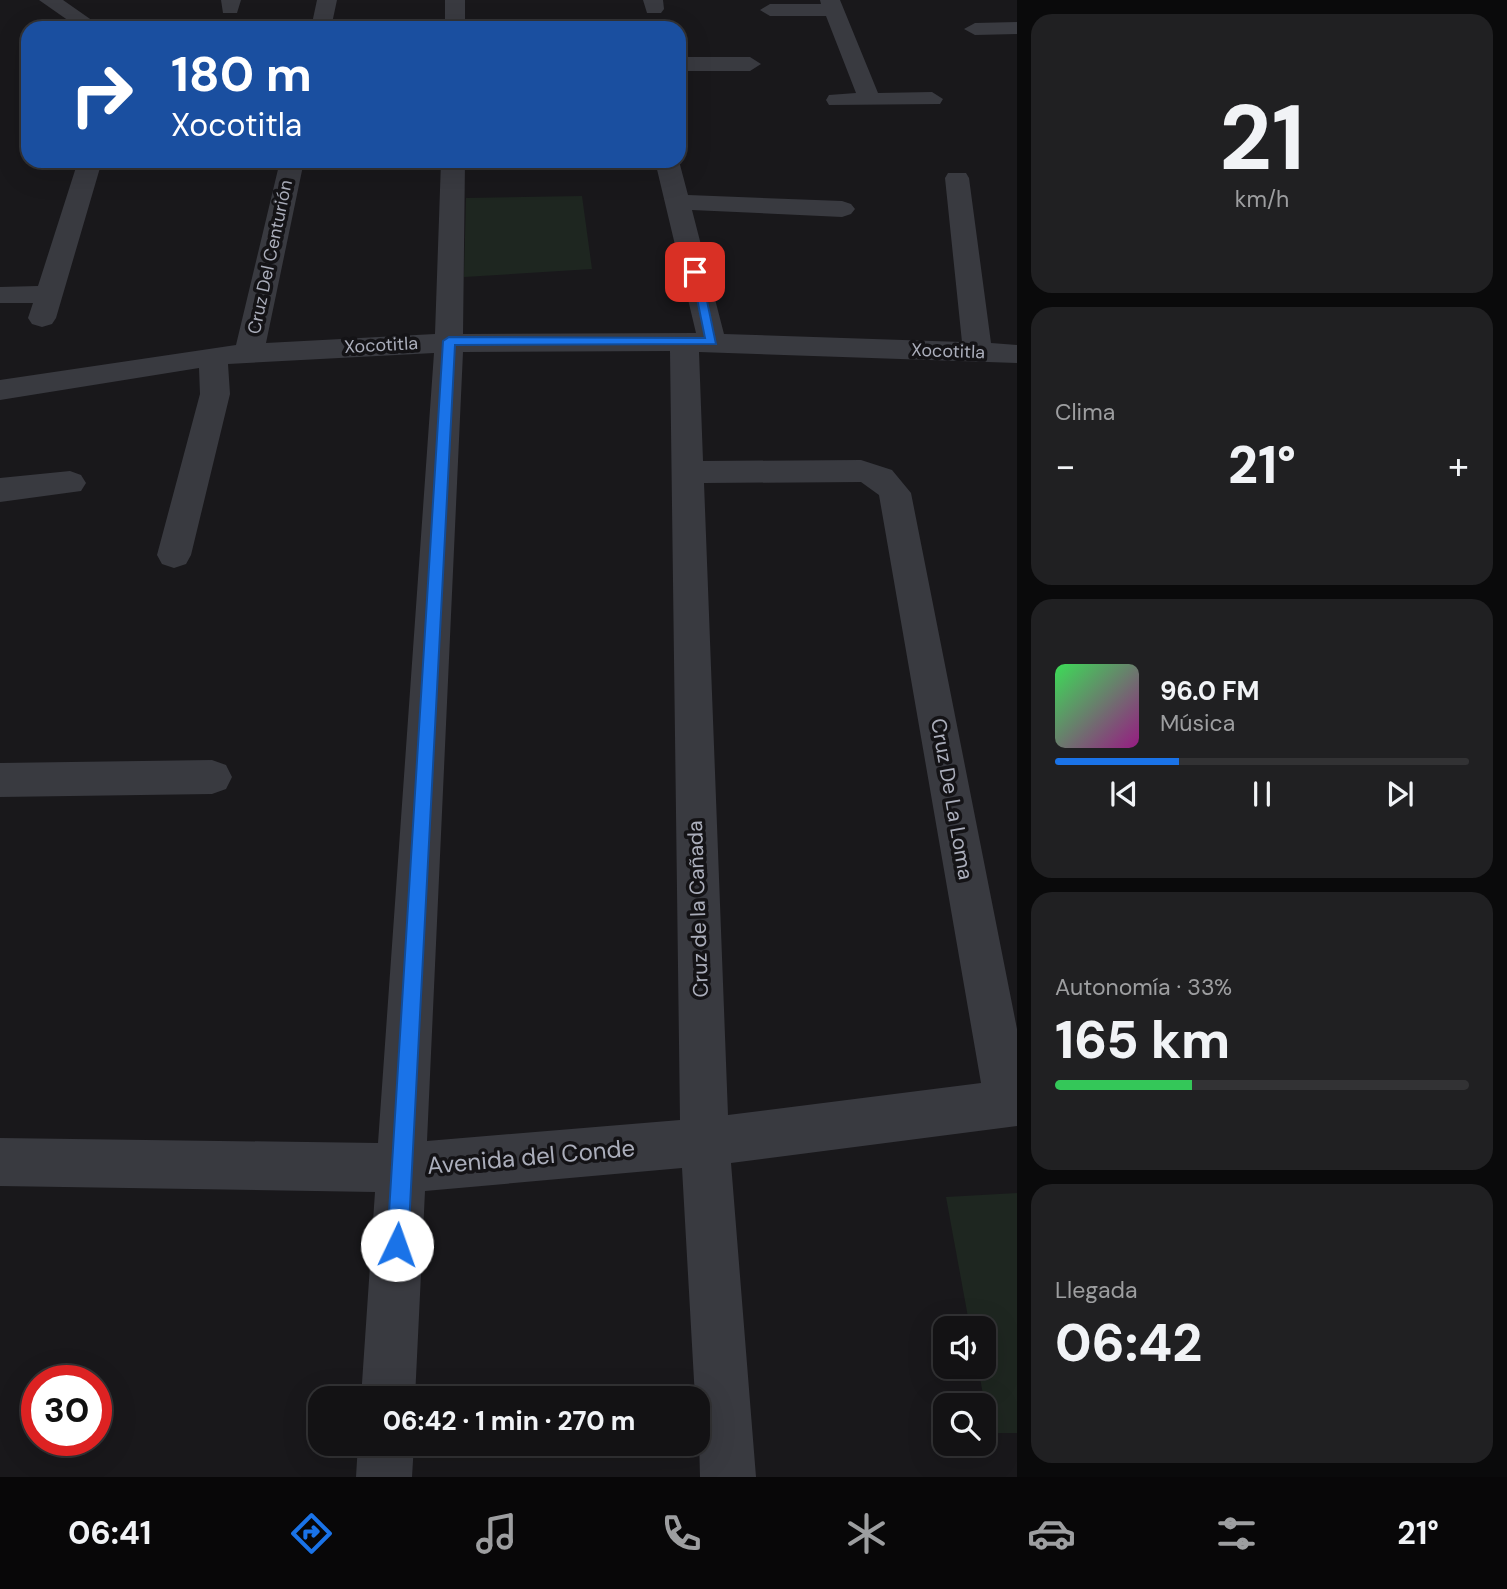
<!DOCTYPE html>
<html lang="es">
<head>
<meta charset="utf-8">
<style>
	body { margin:0; font-family:"DM Sans",sans-serif; background:#202022; color:#f1f3f6; height:100vh; display:flex; flex-direction:column; font-size:26px; white-space:nowrap }
	* { box-sizing:border-box; margin:0 }
	p { font-size:23px; color:#9d9ea0 }
	.icon { flex:none; width:38px; height:38px; fill:none; stroke:currentColor; stroke-width:2; stroke-linecap:round; stroke-linejoin:round }
	.map { position:relative; flex:1; overflow:hidden }
	.sheet { display:flex; flex-direction:column; gap:14px; padding:14px; background:#0a0a0b; width:490px }
	.sheet>* { flex:none }
	.banner { position:absolute; left:21px; top:21px; width:665px; height:147px; border-radius:21px; box-shadow:0 7px 28px #0002,0 0 0 2px #323234; background:#1a4fa0; color:#fff; overflow:hidden }
	.tools { position:absolute; left:933px; top:1316px; display:grid; gap:14px }
	.tools a { display:grid; place-items:center; width:63px; height:63px; border-radius:14px; background:#131214; box-shadow:0 7px 28px #0002,0 0 0 2px #323234; font-size:35px }
	.speed { position:absolute; left:21px; top:1365px; display:flex; gap:14px; font-size:35px; font-weight:700; text-align:center }
	.speed>* { display:grid; place-content:center; width:91px; height:91px; border-radius:50%; background:#131214; box-shadow:0 7px 28px #0002,0 0 0 2px #323234; line-height:1 }
	.speed .limit { border:10px solid #d22; background:#fff; color:#111 }
	.pin { position:absolute; display:grid; place-items:center; width:60px; height:60px; color:#fff; margin:-30px; border-radius:14px; box-shadow:0 4px 10px #0006 }
	.me { position:absolute; width:77px; margin:-38px; rotate:3deg; stroke-linejoin:round; filter:drop-shadow(0 0 5px #0008) }
	.turn { display:flex; align-items:center; gap:24px; height:147px; padding:0 35px; font-size:32px }
	.turn .icon { width:91px; height:91px; stroke-width:2.5 }
	.turn b { display:block; font-size:49px; line-height:60px }
	.big { font-size:52px; font-weight:800; line-height:1.1 }
	.sheet .card { flex:1; display:flex; flex-direction:column; justify-content:center; gap:10px; min-width:0; padding:0 24px; border-radius:21px; background:#202022 }
	.sheet .dial { align-items:center; gap:0 }
	.dial b { font-size:91px; line-height:1 }
	.song { display:flex; align-items:center; gap:21px }
	.cover { width:84px; height:84px; border-radius:10px; background:linear-gradient(135deg,hsl(130 70% 55%),hsl(310 70% 35%)) }
	.played { height:7px; border-radius:4px; background:linear-gradient(90deg,#1a73e8 30%,#323234 30%) }
	.keys { display:flex; justify-content:space-around; direction:ltr }
	.heat { display:flex; justify-content:space-between; align-items:center; font-size:38px; direction:ltr }
	.charge { height:10px; border-radius:5px; background:linear-gradient(90deg,#34c759 33%,#323234 0) }
	.trip { position:absolute; left:308px; top:1386px; width:402px; height:70px; border-radius:21px; background:#131214; box-shadow:0 7px 28px #0002,0 0 0 2px #323234; font-weight:800; line-height:70px; text-align:center }
	.tab-bar { display:flex; height:112px; justify-content:space-around; align-items:center; background:#080708; color:#9d9ea0 }
	.tab-bar .icon { width:49px; height:49px }
	.tab-bar .active { color:#1a73e8 }
	.tab-bar b { font-size:32px; color:#f1f3f6 }
	main { display:flex; flex:1; min-height:0 }
	.map>svg:first-child { display:block }
	.green { fill:#1e2620 }
	.lines { fill:none; stroke-linecap:round; stroke-linejoin:round }
	.minor { fill:#393a40; fill-rule:evenodd }
	.route { fill:#1a73e8; stroke:#114b97; stroke-width:2 }
	.labels { text-anchor:middle; stroke-width:7; stroke-linejoin:round; paint-order:stroke }
	.far-street-label { font-size:18px; fill:#abaebb; stroke:#141316 }
	.street-label { font-size:21px; fill:#abaebb; stroke:#141316 }
	.near-street-label { font-size:24px; fill:#abaebb; stroke:#141316 }
</style>
</head>
<body>
<main>
<div class="map">
<svg width="1017" height="1477" viewBox="0 0 1017 1477">
	<rect width="100%" height="100%" fill="#19181b"/>
	<path class="green" d="M 582,196 L 592,269 L 464,277 L 466,198 Z
		M 1017,1193 L 1017,1433 L 990,1433 L 978,1367 L 984,1367 L 984,1328 L 970,1328 L 946,1197 Z"/>
	<g class="lines">
		<path class="minor" d="M 39,0 L 63,0 L 103,28 L 79,28 Z
			M 221,0 L 241,0 L 237,13 L 223,13 Z
			M 317,0 L 337,0 L 331,28 L 311,28 Z
			M 445,0 L 465,0 L 465,28 L 445,28 Z
			M 643,0 L 663,0 L 664,9 L 661,13 L 647,13 Z
			M 820,0 L 840,0 L 878,93 L 932,92 L 943,99 L 940,104 L 829,105 L 826,100 L 829,95 L 856,93 L 826,16 L 770,16 L 760,10 L 770,4 L 821,4 Z
			M 1017,22 L 1017,34 L 975,35 L 964,29 L 975,23 Z
			M 679,57 L 750,57 L 761,64 L 750,71 L 679,71 Z
			M 78,161 L 102,161 L 56,318 L 52,324 L 42,327 L 32,324 L 28,318 L 33,303 L 0,303 L 0,287 L 38,286 Z
			M 280,161 L 304,161 L 266,343 L 435,334 L 441,161 L 465,161 L 463,334 L 696,333 L 655,161 L 679,161 L 688,195 L 842,201 L 851,204 L 855,209 L 851,214 L 842,217 L 692,210 L 724,334 L 962,342 L 945,178 L 948,173 L 966,173 L 969,178 L 991,343 L 1017,345 L 1017,363 L 699,352 L 703,461 L 861,460 L 892,470 L 911,493 L 1017,1029 L 1017,1126 L 731,1163 L 756,1477 L 700,1477 L 698,1398 L 695,1398 L 682,1168 L 425,1191 L 415,1398 L 361,1398 L 375,1192 L 0,1186 L 0,1138 L 378,1143 L 434,353 L 228,364 L 230,394 L 191,555 L 186,564 L 174,568 L 162,564 L 157,555 L 200,394 L 199,368 L 0,400 L 0,380 L 236,345 ZM 670,351 L 680,1120 L 427,1141 L 463,352 ZM 861,482 L 879,495 L 981,1083 L 728,1115 L 704,483 Z
			M 70,471 L 81,475 L 86,483 L 81,491 L 0,502 L 0,478 Z
			M 212,760 L 226,765 L 232,777 L 226,789 L 212,794 L 0,797 L 0,763 Z
			M 358,1444 L 414,1444 L 412,1477 L 356,1477 Z"/>
	</g>
	<path class="route" d="M 691,269 L 701,272 L 716,344 L 455,345 L 408,1245 L 405,1252 L 397,1255 L 390,1252 L 387,1245 L 443,341 L 449,337 L 705,338 Z"/>
	<g class="labels">
		<g class="far-street-label">
			<text transform="translate(270 257) rotate(-78)" y="6">Cruz Del Centurión</text>
			<text transform="translate(381 345) rotate(-3)" y="6">Xocotitla</text>
			<text transform="translate(948 351) rotate(2)" y="6">Xocotitla</text>
		</g>
		<g class="street-label">
			<text transform="translate(952 799) rotate(80)" y="7">Cruz De La Loma</text>
			<text transform="translate(698 909) rotate(-92)" y="7">Cruz de la Cañada</text>
		</g>
		<g class="near-street-label">
			<text transform="translate(531 1157) rotate(-5)" y="8">Avenida del Conde</text>
		</g>
	</g>
</svg>
<div class="tools">
<a><svg class="icon" aria-label="sound" viewBox="0 0 24 24"><path d="M4 9h4l5-4v14l-5-4H4zM17 9q2 3 0 6"/></svg></a>
<a><svg class="icon" aria-label="search" viewBox="0 0 24 24"><circle cx="10" cy="10" r="6"/><path d="M15 15l6 6"/></svg></a>
</div>
<div class="speed"><div class="limit">30</div></div>
<div class="pin" style="left:695px;top:272px;background:#d93025"><svg class="icon" aria-label="arrive" viewBox="0 0 24 24"><path d="M6 21V4h12l-3 4 3 4H6"/></svg></div>
<svg class="me" style="left:397px;top:1245px" viewBox="-20 -20 40 40"><circle r="19" fill="#fff"/><path d="M0-13L10 11 0 6-10 11z" fill="#1a73e8"/></svg>
<div class="trip">06:42 · 1 min · 270 m</div>
<div class="banner">
<div class="turn"><svg class="icon" aria-label="right" viewBox="0 0 24 24"><path d="M7 20v-9h11M14 6l5 5-5 5"/></svg><div><b>180 m</b>Xocotitla</div></div>
</div>
</div>
<section class="sheet">
<div class="card dial"><b>21</b><p>km/h</p></div>
<div class="card"><p>Clima</p>
<div class="heat"><a>−</a><b class="big">21°</b><a>+</a></div>
</div>
<div class="card">
<div class="song"><i class="cover"></i><div><b>96.0 FM</b><p>Música</p></div></div>
<div class="played"></div>
<div class="keys"><svg class="icon" aria-label="previous" viewBox="0 0 24 24"><path d="M18 5L8 12l10 7zM5 5v14"/></svg><svg class="icon" aria-label="pause" viewBox="0 0 24 24"><path d="M8 5v14M16 5v14"/></svg><svg class="icon" aria-label="next" viewBox="0 0 24 24"><path d="M6 5l10 7-10 7zM19 5v14"/></svg></div>
</div>
<div class="card"><p>Autonomía · 33%</p><b class="big">165 km</b><div class="charge"></div></div>
<div class="card"><p>Llegada</p><b class="big">06:42</b></div>
</section>
</main>
<nav class="tab-bar">
<b>06:41</b>
<svg class="icon active" aria-label="directions" viewBox="0 0 24 24"><path d="M12 3l9 9-9 9-9-9zM9 14v-3h6M13 9l2 2-2 2"/></svg>
<svg class="icon" aria-label="music" viewBox="0 0 24 24"><path d="M9 18V5l10-2v13"/><circle cx="6" cy="18" r="3"/><circle cx="16" cy="16" r="3"/></svg>
<svg class="icon" aria-label="phone" viewBox="0 0 24 24"><path d="M5 4h4l2 5-3 2q2 4 5 5l2-3 5 2v4C11 20 4 13 5 4z"/></svg>
<svg class="icon" aria-label="climate" viewBox="0 0 24 24"><path d="M12 3v18M4 7l16 10M4 17L20 7"/></svg>
<svg class="icon" aria-label="car" viewBox="0 0 24 24"><path d="M5 17H2v-5l4-1 3-4h7l3 4 3 1v5h-3M9 17h6M6 11h13"/><circle cx="7" cy="17" r="2"/><circle cx="17" cy="17" r="2"/></svg>
<svg class="icon" aria-label="filters" viewBox="0 0 24 24"><path d="M4 7h16M4 17h16"/><circle cx="9" cy="7" r="2"/><circle cx="15" cy="17" r="2"/></svg>
<b>21°</b>
</nav>
</body>
</html>
